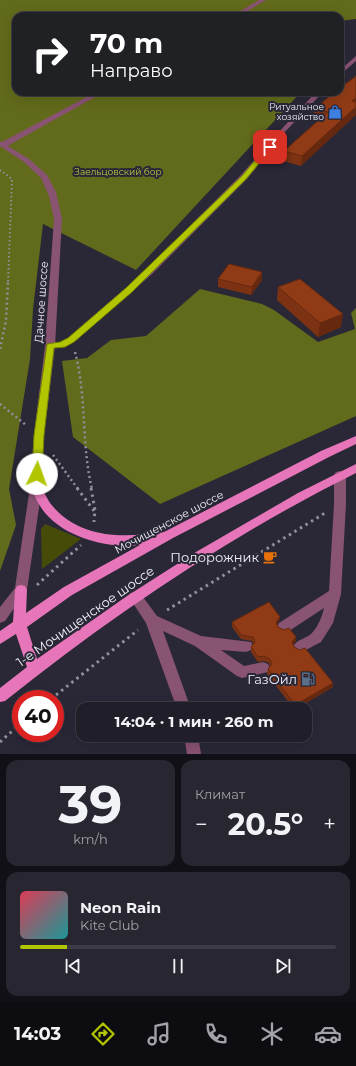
<!DOCTYPE html>
<html lang="ru">
<head>
<meta charset="utf-8">
<style>
	body { margin:0; font-family:Montserrat,sans-serif; background:#282731; color:#f1f3f6; height:100vh; display:flex; flex-direction:column; font-size:15px; white-space:nowrap }
	* { box-sizing:border-box; margin:0 }
	p { font-size:13px; color:#a2a2a8 }
	.icon { flex:none; width:22px; height:22px; fill:none; stroke:currentColor; stroke-width:2; stroke-linecap:round; stroke-linejoin:round }
	.map { position:relative; height:754px; overflow:hidden }
	.drawer { display:flex; flex-direction:column; gap:6px; padding:6px; background:#121017; flex:1 }
	.drawer>* { flex:none }
	.hud { position:absolute; left:12px; top:12px; width:332px; height:84px; border-radius:12px; box-shadow:0 4px 16px #0002,0 0 0 1px #3d3c46; background:#202124; color:#fff; overflow:hidden }
	.speed { position:absolute; left:12px; top:690px; display:flex; gap:8px; font-size:20px; font-weight:700; text-align:center }
	.speed>* { display:grid; place-content:center; width:52px; height:52px; border-radius:50%; background:#201e29; box-shadow:0 4px 16px #0002,0 0 0 1px #3d3c46; line-height:1 }
	.speed .limit { border:6px solid #d22; background:#fff; color:#111 }
	.pin { position:absolute; display:grid; place-items:center; width:34px; height:34px; color:#fff; margin:-17px; border-radius:8px; box-shadow:0 2px 6px #0006 }
	.me { position:absolute; width:44px; margin:-22px; rotate:3deg; stroke-linejoin:round; filter:drop-shadow(0 0 3px #0008) }
	.turn { display:flex; align-items:center; gap:14px; height:84px; padding:0 12px; font-size:18px }
	.turn .icon { width:52px; height:52px; stroke-width:2.5 }
	.turn b { display:block; font-size:28px; line-height:34px }
	.big { font-size:30px; font-weight:700; line-height:1.1 }
	.drawer .card { flex:1; display:flex; flex-direction:column; justify-content:center; gap:6px; min-width:0; padding:0 14px; border-radius:12px; background:#282731 }
	.drawer .dial { align-items:center; gap:0 }
	.dial b { font-size:52px; line-height:1 }
	.song { display:flex; align-items:center; gap:12px }
	.cover { width:48px; height:48px; border-radius:6px; background:linear-gradient(135deg,hsl(350 70% 55%),hsl(180 70% 35%)) }
	.played { height:4px; border-radius:2px; background:linear-gradient(90deg,#b1c500 15%,#3d3c46 15%) }
	.keys { display:flex; justify-content:space-around; direction:ltr }
	.heat { display:flex; justify-content:space-between; align-items:center; font-size:22px; direction:ltr }
	.drawer .tiles { flex:1; display:grid; gap:6px; grid-template-columns:1fr 1fr }
	.card:last-child { grid-column:span 2 }
	.trip { position:absolute; left:76px; top:702px; width:236px; height:40px; border-radius:12px; background:#201e29; box-shadow:0 4px 16px #0002,0 0 0 1px #3d3c46; font-weight:700; line-height:40px; text-align:center }
	.dock { display:flex; height:64px; justify-content:space-around; align-items:center; background:#0d0c10; color:#a2a2a8 }
	.dock .icon { width:28px; height:28px }
	.dock .on { color:#b1c500 }
	.dock b { font-size:18px; color:#f1f3f6 }
	.map>svg:first-child { display:block }
	.green { fill:#464c08 }
	.forest { fill:#626a1b }
	.lines { fill:none; stroke-linecap:round; stroke-linejoin:round }
	.path-far2 { stroke:#91909c; stroke-width:2; stroke-dasharray:1.5 2.5; stroke-linecap:butt }
	.path-far1 { stroke:#91909c; stroke-width:2.5; stroke-dasharray:2 3; stroke-linecap:butt }
	.path { stroke:#91909c; stroke-width:3; stroke-dasharray:2.5 4; stroke-linecap:butt }
	.service { fill:#895372; fill-rule:evenodd }
	.tertiary { fill:#895372; fill-rule:evenodd }
	.primary { fill:#e676b9; fill-rule:evenodd }
	.wall { fill:#7d3313 }
	.shaded-wall { fill:#66290f }
	.building { fill:#913b16; stroke:#66290f }
	.route { fill:#b1c500; stroke:#738000 }
	.labels { text-anchor:middle; stroke-width:4; stroke-linejoin:round; paint-order:stroke }
	.far-poi-label { font-size:9px; fill:#f1f0fa; stroke:#2a2837; text-anchor:end }
	.far-park-label { font-size:9px; fill:#bdcb45; stroke:#2a2837 }
	.street-label { font-size:11px; fill:#f1f0fa; stroke:#2a2837 }
	.near-poi-label { font-size:13px; fill:#f1f0fa; stroke:#2a2837; text-anchor:end }
	.near-street-label { font-size:13px; fill:#f1f0fa; stroke:#2a2837 }
</style>
</head>
<body>
<div class="map">
<svg width="356" height="754" viewBox="0 0 356 754">
	<rect width="100%" height="100%" fill="#2a2837"/>
	<path class="green" d="M 45,524 L 81,539 L 42,569 L 41,529 Z"/>
	<path class="forest" d="M 0,0 L 356,0 L 356,19 L 340,21 L 340,16 L 16,16 L 16,92 L 301,92 L 136,270 L 43,224 L 33,309 L 30,359 L 9,489 L 16,525 L 0,571 Z
		M 200,289 L 262,304 L 274,310 L 318,342 L 355,329 L 351,313 L 356,308 L 356,416 L 160,504 L 73,437 L 62,361 L 87,358 L 111,340 L 146,336 Z"/>
	<g class="lines">
		<path class="path-far2" d="M 0,170 L 12,179 L 8,283"/>
		<path class="path-far1" d="M 0,349 L 6,321 L 8,282
			M 75,352 C 87,397 81,444 92,489
			M 0,404 L 26,425
			M 53,455 L 78,489"/>
		<path class="path" d="M 77,488 L 95,512
			M 91,488 L 95,510 L 94,522
			M 37,585 L 81,545
			M 167,610 L 325,513
			M 51,699 L 138,630
			M 0,742 L 21,723"/>
		<path class="service" d="M 259,0 L 266,0 L 239,16 L 232,16 Z
			M 356,56 L 356,61 L 340,75 L 340,70 Z
			M 96,92 L 104,92 L 18,140 L 6,147 L 0,146 L 0,143 Z
			M 316,92 L 323,92 L 281,136 L 247,179 L 151,275 L 74,342 L 62,348 L 47,348 L 45,346 L 47,344 L 60,342 L 68,338 L 145,271 L 241,175 L 277,134 Z
			M 340,471 L 344,472 L 346,475 L 346,504 L 341,594 L 333,623 L 321,642 L 300,653 L 295,651 L 293,647 C 297,639 305,639 311,634 C 318,627 322,617 324,608 L 289,631 L 284,633 L 279,631 L 277,627 L 279,623 L 329,591 L 334,504 L 334,475 L 336,472 Z
			M 135,592 L 140,593 L 157,616 L 201,636 L 251,642 L 253,646 L 251,650 L 246,652 L 221,650 L 244,666 L 263,662 L 268,664 L 270,668 L 268,672 L 242,678 L 237,676 L 195,646 L 163,631 L 191,709 L 177,709 L 146,623 L 129,597 L 130,593 Z
			M 184,735 L 198,735 L 201,754 L 187,754 Z"/>
		<path class="tertiary" d="M 0,141 L 29,159 L 47,175 L 56,192 L 62,219 L 55,346 L 44,435 L 42,487 L 27,590 L 5,621 L 0,623 L 0,607 L 15,588 L 30,487 L 34,435 L 45,346 L 54,219 L 49,196 L 41,178 L 24,162 L 0,146 Z"/>
		<path class="primary" d="M 356,436 L 356,444 L 329,457 L 173,538 L 72,595 L 27,627 L 37,659 L 127,596 L 196,552 L 298,493 L 356,464 L 356,473 C 231,535 114,614 5,701 L 0,702 L 0,688 L 27,667 L 16,634 L 0,644 L 0,631 L 13,622 L 15,590 L 17,586 L 21,585 L 25,586 L 27,590 L 26,613 L 64,587 L 140,545 C 107,549 62,537 42,509 C 37,502 34,494 30,487 L 32,484 L 36,483 L 40,484 C 43,490 46,497 50,503 C 76,537 123,540 161,531 L 164,532 L 321,451 Z"/>
	</g>
	<path class="wall" d="M 340,92 L 301,166 L 283,161 L 284,151 L 319,120 L 313,118 L 314,109 Z
		M 262,272 L 262,280 L 251,295 L 218,287 L 218,279 Z
		M 278,287 L 341,327 L 318,337 L 277,300 Z
		M 280,617 L 279,621 L 277,624 L 278,627 L 296,641 L 293,644 L 294,647 L 333,687 L 296,709 L 294,709 L 267,674 L 268,669 L 270,666 L 269,663 L 264,661 L 258,662 L 251,652 L 251,647 L 253,644 L 252,641 L 241,639 L 232,627 L 232,622 Z"/>
	<path class="shaded-wall" d="M 356,98 L 356,106 L 352,101 Z
		M 356,107 L 356,115 L 301,166 L 302,156 Z
		M 262,272 L 262,280 L 251,295 L 252,287 Z
		M 343,314 L 341,327 L 318,337 L 320,323 Z
		M 280,617 L 279,621 L 276,626 L 276,622 Z
		M 296,637 L 296,641 L 292,646 L 292,642 Z
		M 333,683 L 333,687 L 295,709 L 295,705 Z"/>
	<path class="building" d="M 356,76 L 356,98 L 352,101 L 356,102 L 356,107 L 302,156 L 284,151 L 328,112 L 314,109 L 335,92 L 340,92 L 340,88 Z
		M 229,264 L 262,272 L 252,287 L 218,279 Z
		M 300,279 L 343,314 L 320,323 L 278,287 Z
		M 269,602 L 280,617 L 276,622 L 278,627 L 284,630 L 289,628 L 296,637 L 292,642 L 294,647 L 300,650 L 305,648 L 333,683 L 295,705 L 268,669 L 272,664 L 270,659 L 264,656 L 258,657 L 251,647 L 255,642 L 253,637 L 241,635 L 232,622 Z"/>
	<path class="route" d="M 267,146 L 273,147 L 246,179 L 132,292 L 74,342 L 65,347 L 54,348 L 44,435 L 42,474 L 41,477 L 33,477 L 32,474 L 34,435 L 47,344 L 60,342 L 68,338 L 126,288 L 242,176 Z"/>
	<defs>
		<g id="shop-bare" transform="scale(1.08)"><path d="M-5-2.5h2.3a2.7 3.5 0 0 1 5.4 0H5L5.5 6h-11ZM-1.5-2.5h3a1.5 2.3 0 0 0-3 0Z" fill="#3f7fe0" stroke="#2a2837" stroke-width="2.5" paint-order="stroke"/></g>
		<g id="cafe-bare" transform="scale(1.08)"><path d="M-5.5-4.5H6V0H3Q3 3.5 0 3.5H-2.5Q-5.5 3.5-5.5 0ZM3-3.2v2h1.7v-2ZM-6 4.5H4V6H-6Z" fill="#e8710a" stroke="#2a2837" stroke-width="2.5" paint-order="stroke"/></g>
		<g id="fuel-bare" transform="scale(1.08)"><path d="M-5.5-6h7V0h2V4h1.3V-2.5L3-4.5l.8-.8L6-3V5H2.5V1h-1V6h-7ZM-4.2-4.7v3.2H.2V-4.7Z" fill="#5c6f8a" stroke="#2a2837" stroke-width="2.5" paint-order="stroke"/></g>
	</defs>
	<g fill-rule="evenodd">
		<use href="#shop-bare" x="335" y="112"/>
		<use href="#cafe-bare" x="270" y="557"/>
		<use href="#fuel-bare" x="308" y="679"/>
	</g>
	<g class="labels">
		<g class="far-poi-label">
			<text x="324" y="110">Ритуальное<tspan x="324" dy="10">хозяйство</tspan></text>
		</g>
		<g class="far-park-label">
			<text x="118" y="175">Заельцовский бор</text>
		</g>
		<g class="street-label">
			<text transform="translate(41 302) rotate(-86)" y="4">Дачное шоссе</text>
			<text transform="translate(169 522) rotate(-28)" y="4">Мочищенское шоссе</text>
		</g>
		<g class="near-poi-label">
			<text x="259" y="562">Подорожник</text>
			<text x="297" y="684">ГазОйл</text>
		</g>
		<g class="near-street-label">
			<text transform="translate(85 616) rotate(-35)" y="5">1-е Мочищенское шоссе</text>
		</g>
	</g>
</svg>
<div class="speed"><div class="limit">40</div></div>
<div class="pin" style="left:270px;top:147px;background:#d93025"><svg class="icon" aria-label="arrive" viewBox="0 0 24 24"><path d="M6 21V4h12l-3 4 3 4H6"/></svg></div>
<svg class="me" style="left:37px;top:474px" viewBox="-20 -20 40 40"><circle r="19" fill="#fff"/><path d="M0-13L10 11 0 6-10 11z" fill="#b1c500"/></svg>
<div class="trip">14:04 · 1 мин · 260 m</div>
<div class="hud">
<div class="turn"><svg class="icon" aria-label="right" viewBox="0 0 24 24"><path d="M7 20v-9h11M14 6l5 5-5 5"/></svg><div><b>70 m</b>Направо</div></div>
</div>
</div>
<section class="drawer">
<div class="tiles">
<div class="card dial"><b>39</b><p>km/h</p></div>
<div class="card"><p>Климат</p>
<div class="heat"><a>−</a><b class="big">20.5°</b><a>+</a></div>
</div>
<div class="card">
<div class="song"><i class="cover"></i><div><b>Neon Rain</b><p>Kite Club</p></div></div>
<div class="played"></div>
<div class="keys"><svg class="icon" aria-label="previous" viewBox="0 0 24 24"><path d="M18 5L8 12l10 7zM5 5v14"/></svg><svg class="icon" aria-label="pause" viewBox="0 0 24 24"><path d="M8 5v14M16 5v14"/></svg><svg class="icon" aria-label="next" viewBox="0 0 24 24"><path d="M6 5l10 7-10 7zM19 5v14"/></svg></div>
</div>
</div>
</section>
<nav class="dock">
<b>14:03</b>
<svg class="icon on" aria-label="directions" viewBox="0 0 24 24"><path d="M12 3l9 9-9 9-9-9zM9 14v-3h6M13 9l2 2-2 2"/></svg>
<svg class="icon" aria-label="music" viewBox="0 0 24 24"><path d="M9 18V5l10-2v13"/><circle cx="6" cy="18" r="3"/><circle cx="16" cy="16" r="3"/></svg>
<svg class="icon" aria-label="phone" viewBox="0 0 24 24"><path d="M5 4h4l2 5-3 2q2 4 5 5l2-3 5 2v4C11 20 4 13 5 4z"/></svg>
<svg class="icon" aria-label="climate" viewBox="0 0 24 24"><path d="M12 3v18M4 7l16 10M4 17L20 7"/></svg>
<svg class="icon" aria-label="car" viewBox="0 0 24 24"><path d="M5 17H2v-5l4-1 3-4h7l3 4 3 1v5h-3M9 17h6M6 11h13"/><circle cx="7" cy="17" r="2"/><circle cx="17" cy="17" r="2"/></svg>
</nav>
</body>
</html>
